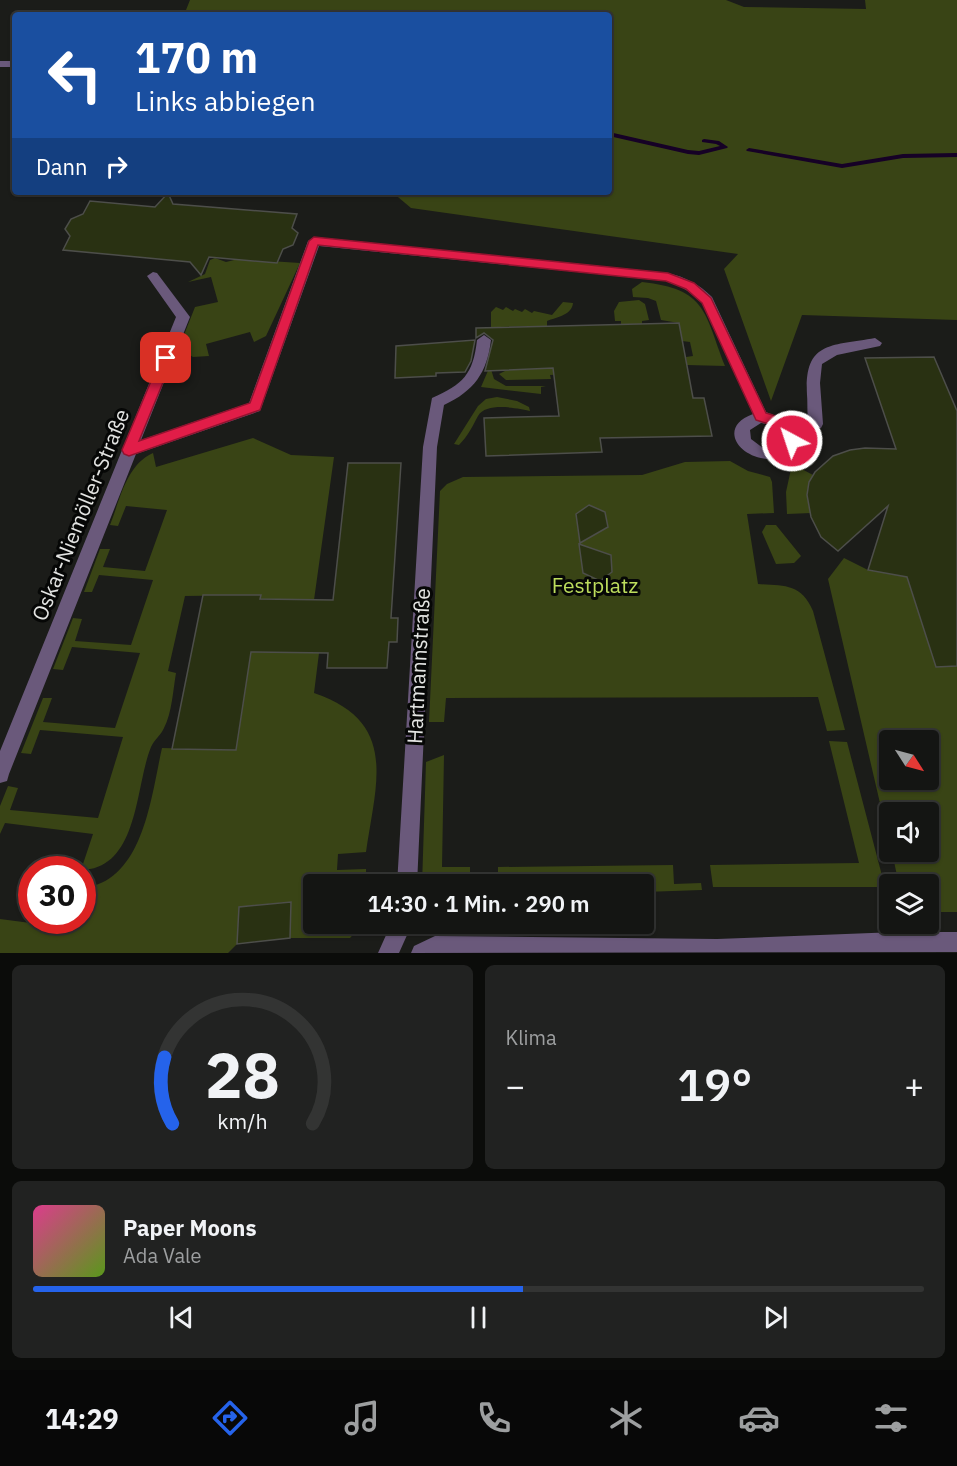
<!DOCTYPE html>
<html lang="de">
<head>
<meta charset="utf-8">
<style>
	body { margin:0; font-family:"IBM Plex Sans",sans-serif; background:#212221; color:#f1f3f6; height:100vh; display:flex; flex-direction:column; font-size:22px; white-space:nowrap }
	* { box-sizing:border-box; margin:0 }
	p { font-size:20px; color:#9d9fa0 }
	.icon { flex:none; width:33px; height:33px; fill:none; stroke:currentColor; stroke-width:2; stroke-linecap:round; stroke-linejoin:round }
	.map { position:relative; height:953px; overflow:hidden }
	.details { display:flex; flex-direction:column; gap:12px; padding:12px; background:#0b0c0a; flex:1 }
	.details>* { flex:none }
	.hud { position:absolute; left:12px; top:12px; width:600px; height:183px; border-radius:6px; box-shadow:0 2px 4px #0004,0 0 0 2px #333433; background:#1a4fa0; color:#fff; overflow:hidden }
	.needle { width:39px; rotate:126deg }
	.tools { position:absolute; left:879px; top:730px; display:grid; gap:12px }
	.tools a { display:grid; place-items:center; width:60px; height:60px; border-radius:6px; background:#141513; box-shadow:0 2px 4px #0004,0 0 0 2px #333433; font-size:30px }
	.speed { position:absolute; left:18px; top:856px; display:flex; gap:12px; font-size:30px; font-weight:700; text-align:center }
	.speed>* { display:grid; place-content:center; width:78px; height:78px; border-radius:50%; background:#141513; box-shadow:0 2px 4px #0004,0 0 0 2px #333433; line-height:1 }
	.speed .limit { border:9px solid #d22; background:#fff; color:#111 }
	.pin { position:absolute; display:grid; place-items:center; width:51px; height:51px; color:#fff; margin:-26px; border-radius:12px; box-shadow:0 3px 9px #0006 }
	.me { position:absolute; width:66px; margin:-33px; rotate:320deg; stroke-linejoin:round; filter:drop-shadow(0 0 4px #0008) }
	.turn { display:flex; align-items:center; gap:21px; height:126px; padding:0 24px; font-size:27px }
	.turn .icon { width:78px; height:78px; stroke-width:2.5 }
	.turn b { display:block; font-size:42px; line-height:51px }
	.then { display:flex; align-items:center; height:57px; padding:0 24px; background:#0003; gap:12px; font-size:22px }
	.big { font-size:45px; font-weight:600; line-height:1.1 }
	.details .tile { flex:1; display:flex; flex-direction:column; justify-content:center; gap:9px; min-width:0; padding:0 21px; border-radius:9px; background:#212221 }
	.details .dial { align-items:center; gap:0 }
	.dial svg { height:156px; overflow:visible; fill:none; stroke:#333433; stroke-width:7; stroke-linecap:round; text-anchor:middle }
	.dial text { fill:#f1f3f6; stroke:none }
	.song { display:flex; align-items:center; gap:18px }
	.cover { width:72px; height:72px; border-radius:9px; background:linear-gradient(135deg,hsl(330 70% 55%),hsl(90 70% 35%)) }
	.played { height:6px; border-radius:3px; background:linear-gradient(90deg,#2563eb 55%,#333433 55%) }
	.keys { display:flex; justify-content:space-around; direction:ltr }
	.heat { display:flex; justify-content:space-between; align-items:center; font-size:33px; direction:ltr }
	.details .tiles { flex:1; display:grid; gap:12px; grid-template-columns:1fr 1fr }
	.tile:last-child { grid-column:span 2 }
	.trip { position:absolute; left:303px; top:874px; width:351px; height:60px; border-radius:6px; background:#141513; box-shadow:0 2px 4px #0004,0 0 0 2px #333433; font-weight:600; line-height:60px; text-align:center }
	.menu { display:flex; height:96px; justify-content:space-around; align-items:center; background:#080808; color:#9d9fa0 }
	.menu .icon { width:42px; height:42px }
	.menu .current { color:#2563eb }
	.menu b { font-size:27px; color:#f1f3f6 }
	.map>svg:first-child { display:block }
	.green { fill:#394415; fill-rule:evenodd }
	.lines { fill:none; stroke-linecap:round; stroke-linejoin:round }
	.stream { fill:#160126; fill-rule:evenodd }
	.building { fill:#293112; stroke:#4d4e4a; stroke-width:1.5 }
	.minor { fill:#6a597b; fill-rule:evenodd }
	.route { fill:#e11d48; stroke:#92132f; stroke-width:1.5 }
	.labels { text-anchor:middle; stroke-width:6; stroke-linejoin:round; paint-order:stroke }
	.street-label { font-size:21px; fill:#e3e4e2; stroke:#060706 }
	.park-label { font-size:21px; fill:#bddd5d; stroke:#060706 }
</style>
</head>
<body>
<div class="map">
<svg width="957" height="953" viewBox="0 0 957 953">
	<rect width="100%" height="100%" fill="#1b1c19"/>
	<path class="green" d="M 190,0 L 726,0 L 744,7 L 866,9 L 865,0 L 957,0 L 957,320 L 802,315 L 771,401 L 724,269 L 738,254 L 411,208 L 392,192 L 609,192 L 609,15 L 184,15 Z
		M 215,258 L 226,262 L 238,259 L 300,263 L 266,336 L 254,342 L 250,332 L 206,344 L 209,356 L 193,357 L 184,351 L 182,340 L 195,307 L 218,302 L 211,277 L 188,282 L 205,274 L 210,260 Z
		M 642,282 C 707,289 704,312 725,366 L 687,365 L 686,357 L 693,356 L 690,342 L 682,341 L 679,323 L 661,320 L 656,301 L 648,298 L 633,297 L 632,289 Z
		M 639,300 L 645,304 L 649,320 L 642,321 L 642,324 L 621,324 L 621,321 L 615,321 L 614,311 L 619,302 Z
		M 563,302 L 573,303 C 572,315 557,317 547,321 L 547,326 L 500,327 L 491,331 L 491,312 L 496,307 L 503,310 L 506,307 L 513,311 L 515,309 L 522,312 L 525,309 L 532,313 L 534,311 L 552,315 Z
		M 490,366 L 494,379 L 506,386 L 546,386 L 541,387 L 541,394 L 481,387 Z
		M 568,367 L 568,374 L 550,375 L 551,379 L 506,380 L 499,374 L 507,370 Z
		M 497,397 L 517,401 L 529,407 L 530,411 C 517,408 486,402 478,416 C 472,427 468,436 459,445 L 454,444 L 478,406 L 486,399 Z
		M 253,438 L 291,455 L 334,457 L 314,600 L 260,599 L 260,595 L 185,596 L 168,671 L 176,673 C 173,690 172,713 164,728 C 161,735 154,740 151,747 C 135,786 139,869 81,870 L 93,834 L 5,823 L 0,834 L 0,806 L 8,786 L 18,788 L 10,810 L 98,818 L 123,737 L 40,730 L 31,754 L 21,753 L 43,698 L 52,698 L 43,722 L 115,728 L 140,653 L 72,647 L 63,670 L 53,669 L 73,618 L 82,619 L 75,641 L 131,645 L 153,580 L 99,575 L 92,592 L 84,592 L 100,549 L 110,549 L 103,567 L 145,571 L 167,510 L 126,506 L 118,526 L 110,525 C 120,500 126,465 153,453 L 156,467 Z
		M 730,461 L 748,471 L 770,477 L 772,482 L 774,513 L 747,514 L 758,584 C 784,586 801,583 813,611 L 845,730 L 827,731 L 818,697 L 446,698 L 444,722 L 429,722 L 440,491 L 447,484 L 463,477 L 642,475 L 685,462 Z
		M 796,466 L 813,475 L 807,495 L 811,513 L 787,514 L 786,492 L 791,469 Z
		M 766,525 L 776,525 L 801,556 L 794,563 L 776,564 L 762,532 Z
		M 844,558 L 868,570 L 907,577 L 936,667 L 957,666 L 957,912 L 929,912 L 928,885 L 899,885 L 892,852 L 928,852 L 928,813 L 890,813 L 889,842 L 828,579 ZM 890,741 L 928,741 L 928,780 L 890,780 Z
		M 251,652 L 319,653 L 314,693 C 399,722 376,782 366,852 L 338,854 L 337,870 L 366,869 L 366,885 L 314,885 L 314,924 L 363,924 L 350,938 L 290,938 L 290,902 L 239,907 L 237,944 L 228,953 L 0,953 L 0,919 L 61,927 L 63,921 L 82,921 L 83,888 C 144,881 151,796 162,748 L 236,750 Z
		M 829,741 L 847,742 L 885,887 L 713,887 L 710,865 L 859,863 Z
		M 444,755 L 442,867 L 470,867 L 470,885 L 422,885 L 426,762 Z
		M 673,865 L 674,884 L 701,883 L 702,890 L 644,892 L 644,885 L 498,885 L 498,867 Z"/>
	<g class="lines">
		<path class="stream" d="M 609,132 L 688,150 L 699,151 L 720,146 L 716,144 L 702,142 L 702,140 L 704,139 L 719,141 L 728,147 L 727,148 L 699,155 L 688,154 L 609,136 Z
			M 749,148 L 842,164 L 903,154 L 957,153 L 957,157 L 903,158 L 842,168 L 747,151 L 746,150 Z"/>
	</g>
	<path class="building" d="M 168,193 L 173,204 L 297,214 L 292,228 L 298,233 L 293,245 L 283,249 L 277,263 L 209,257 L 201,275 L 190,262 L 63,250 L 70,236 L 65,229 L 71,219 L 83,214 L 90,201 L 155,207 Z
		M 679,323 L 693,398 L 704,398 L 712,436 L 600,438 L 602,452 L 486,456 L 484,418 L 559,416 L 553,368 L 485,371 L 493,340 L 484,333 L 476,338 L 476,328 Z
		M 475,340 L 471,361 L 465,372 L 436,373 L 436,376 L 395,378 L 396,346 Z
		M 934,357 L 957,411 L 957,666 L 936,667 L 907,577 L 868,570 L 888,506 L 838,551 L 821,537 L 811,517 L 807,495 L 809,482 L 815,472 L 833,456 L 850,450 L 865,448 L 896,449 L 865,358 Z
		M 348,463 L 401,463 L 391,618 L 398,618 L 397,642 L 389,642 L 387,668 L 327,668 L 328,653 L 251,652 L 236,750 L 172,749 L 203,595 L 261,595 L 260,599 L 333,600 Z
		M 589,505 L 605,512 L 608,527 L 580,543 L 576,514 Z
		M 579,544 L 611,555 L 612,572 L 600,581 L 583,573 Z
		M 291,902 L 290,938 L 237,944 L 239,907 Z"/>
	<g class="lines">
		<path class="minor" d="M 0,61 L 15,61 L 15,67 L 0,67 Z
			M 314,237 L 668,273 C 685,277 699,284 712,297 L 766,412 L 790,422 L 799,441 L 790,456 C 747,471 711,429 753,414 L 702,302 C 692,292 680,286 667,281 L 319,246 L 260,411 L 136,454 L 9,774 L 7,781 L 0,783 L 0,751 L 176,317 L 147,276 L 153,272 L 157,273 L 190,317 L 141,440 L 249,403 L 308,241 ZM 761,423 C 773,425 781,429 785,440 L 780,447 L 763,448 L 751,439 L 750,430 Z
			M 484,335 L 491,340 C 487,373 474,391 444,405 L 437,447 L 417,885 L 397,885 L 423,447 L 432,398 C 463,384 473,375 477,340 Z
			M 875,338 L 882,343 L 880,346 L 837,355 L 822,364 L 820,383 L 823,424 L 821,428 L 811,428 C 806,419 808,405 807,395 C 804,341 831,346 875,338 Z
			M 391,924 L 412,924 L 399,953 L 378,953 Z
			M 897,932 L 957,932 L 957,952 L 411,953 L 414,946 L 435,936 L 717,939 Z"/>
	</g>
	<path class="route" d="M 314,237 L 668,273 L 694,283 L 711,298 L 766,413 C 785,418 791,422 798,441 L 797,444 L 787,444 C 778,425 777,427 756,420 L 702,303 L 686,289 L 666,281 L 318,245 L 260,410 L 129,456 L 124,454 L 122,450 L 162,355 L 171,355 L 173,358 L 139,441 L 250,403 L 309,241 Z"/>
	<g class="labels">
		<g class="street-label">
			<text transform="translate(81 515) rotate(-68)" y="7">Oskar-Niemöller-Straße</text>
			<text transform="translate(419 666) rotate(-87)" y="7">Hartmannstraße</text>
		</g>
		<g class="park-label">
			<text x="595" y="593">Festplatz</text>
		</g>
	</g>
</svg>
<div class="tools">
<a><svg class="needle" viewBox="-14 -14 28 28"><path d="M0-13l5 13h-10z" fill="#e53935"/><path d="M0 13l5-13h-10z" fill="#9d9fa0"/></svg></a>
<a><svg class="icon" aria-label="sound" viewBox="0 0 24 24"><path d="M4 9h4l5-4v14l-5-4H4zM17 9q2 3 0 6"/></svg></a>
<a><svg class="icon" aria-label="layers" viewBox="0 0 24 24"><path d="M12 4l9 5-9 5-9-5zM3 14l9 5 9-5"/></svg></a>
</div>
<div class="speed"><div class="limit">30</div></div>
<div class="pin" style="left:166px;top:358px;background:#d93025"><svg class="icon" aria-label="arrive" viewBox="0 0 24 24"><path d="M6 21V4h12l-3 4 3 4H6"/></svg></div>
<svg class="me" style="left:792px;top:441px" viewBox="-20 -20 40 40"><circle r="17" fill="#e11d48" stroke="#fff" stroke-width="3"/><path d="M0-11L8 9 0 5-8 9z" fill="#fff"/></svg>
<div class="trip">14:30 · 1 Min. · 290 m</div>
<div class="hud">
<div class="turn"><svg class="icon" aria-label="left" viewBox="0 0 24 24"><path d="M17 20v-9H6M10 6l-5 5 5 5"/></svg><div><b>170 m</b>Links abbiegen</div></div>
<div class="then">Dann<svg class="icon" aria-label="right" viewBox="0 0 24 24"><path d="M7 20v-9h11M14 6l5 5-5 5"/></svg></div>
</div>
</div>
<section class="details">
<div class="tiles">
<div class="tile dial"><svg viewBox="0 0 100 80">
<path d="M14 69A42 42 0 1 1 86 69"/>
<path d="M14 69A42 42 0 0 1 10 35" stroke="#2563eb"/>
<text x="50" y="56" font-size="32" font-weight="700">28</text>
<text x="50" y="72" font-size="11">km/h</text>
</svg></div>
<div class="tile"><p>Klima</p>
<div class="heat"><a>−</a><b class="big">19°</b><a>+</a></div>
</div>
<div class="tile">
<div class="song"><i class="cover"></i><div><b>Paper Moons</b><p>Ada Vale</p></div></div>
<div class="played"></div>
<div class="keys"><svg class="icon" aria-label="previous" viewBox="0 0 24 24"><path d="M18 5L8 12l10 7zM5 5v14"/></svg><svg class="icon" aria-label="pause" viewBox="0 0 24 24"><path d="M8 5v14M16 5v14"/></svg><svg class="icon" aria-label="next" viewBox="0 0 24 24"><path d="M6 5l10 7-10 7zM19 5v14"/></svg></div>
</div>
</div>
</section>
<nav class="menu">
<b>14:29</b>
<svg class="icon current" aria-label="directions" viewBox="0 0 24 24"><path d="M12 3l9 9-9 9-9-9zM9 14v-3h6M13 9l2 2-2 2"/></svg>
<svg class="icon" aria-label="music" viewBox="0 0 24 24"><path d="M9 18V5l10-2v13"/><circle cx="6" cy="18" r="3"/><circle cx="16" cy="16" r="3"/></svg>
<svg class="icon" aria-label="phone" viewBox="0 0 24 24"><path d="M5 4h4l2 5-3 2q2 4 5 5l2-3 5 2v4C11 20 4 13 5 4z"/></svg>
<svg class="icon" aria-label="climate" viewBox="0 0 24 24"><path d="M12 3v18M4 7l16 10M4 17L20 7"/></svg>
<svg class="icon" aria-label="car" viewBox="0 0 24 24"><path d="M5 17H2v-5l4-1 3-4h7l3 4 3 1v5h-3M9 17h6M6 11h13"/><circle cx="7" cy="17" r="2"/><circle cx="17" cy="17" r="2"/></svg>
<svg class="icon" aria-label="filters" viewBox="0 0 24 24"><path d="M4 7h16M4 17h16"/><circle cx="9" cy="7" r="2"/><circle cx="15" cy="17" r="2"/></svg>
</nav>
</body>
</html>
